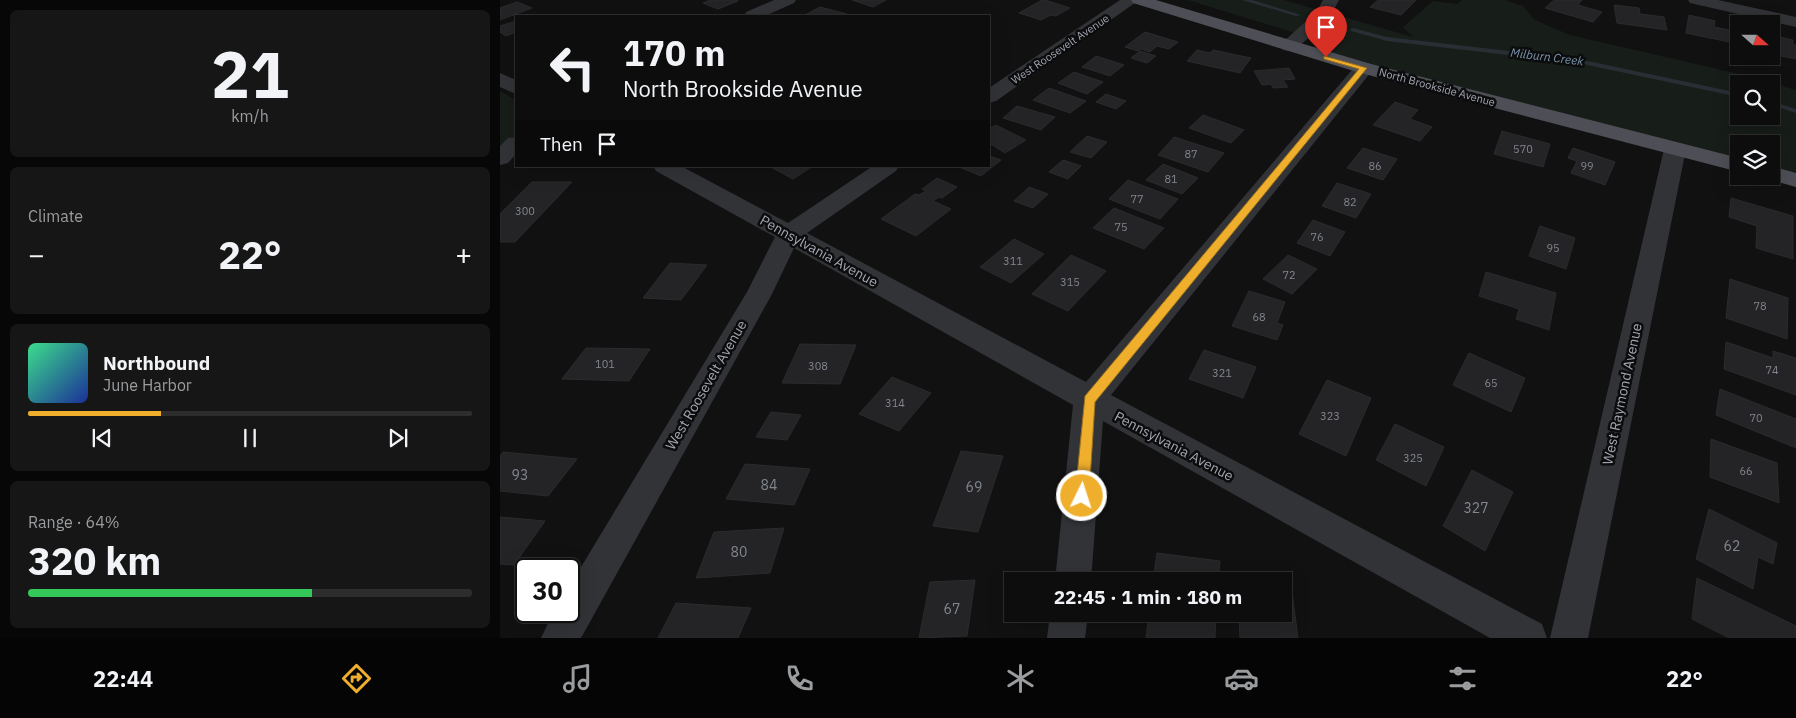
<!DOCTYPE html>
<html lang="en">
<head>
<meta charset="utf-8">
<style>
	body { margin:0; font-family:"IBM Plex Sans",sans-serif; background:#161617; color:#f1f3f6; height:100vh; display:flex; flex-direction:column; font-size:19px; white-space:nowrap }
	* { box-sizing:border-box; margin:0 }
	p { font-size:16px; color:#9a9c9e }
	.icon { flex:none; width:28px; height:28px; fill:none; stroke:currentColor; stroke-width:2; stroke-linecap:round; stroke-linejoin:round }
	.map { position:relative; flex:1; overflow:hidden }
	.details { display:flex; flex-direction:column; gap:10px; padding:10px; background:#070708; width:500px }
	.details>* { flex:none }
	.top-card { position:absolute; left:15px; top:15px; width:475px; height:152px; border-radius:0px; box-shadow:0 5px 20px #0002,0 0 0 1px #2d2d2e; background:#0d0d0e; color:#f1f3f6; overflow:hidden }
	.needle { width:32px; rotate:111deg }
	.buttons { position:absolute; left:1230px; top:15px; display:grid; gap:10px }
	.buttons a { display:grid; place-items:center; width:50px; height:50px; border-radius:0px; background:#0d0d0e; box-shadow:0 5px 20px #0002,0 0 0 1px #2d2d2e; font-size:25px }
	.speed { position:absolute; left:15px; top:558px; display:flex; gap:10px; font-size:25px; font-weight:700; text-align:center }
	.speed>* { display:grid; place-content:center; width:65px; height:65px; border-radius:50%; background:#0d0d0e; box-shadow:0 5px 20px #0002,0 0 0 1px #2d2d2e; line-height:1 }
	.speed .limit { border:2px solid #111; border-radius:8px; background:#fff; color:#111 }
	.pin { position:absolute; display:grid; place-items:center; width:42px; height:42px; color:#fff; margin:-51px -21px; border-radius:50% 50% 50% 0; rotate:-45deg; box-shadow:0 0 5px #0007 }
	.pin .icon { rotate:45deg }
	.me { position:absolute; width:55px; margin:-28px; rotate:4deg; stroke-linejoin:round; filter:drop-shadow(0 0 4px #0008) }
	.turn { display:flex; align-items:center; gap:18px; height:105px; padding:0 25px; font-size:22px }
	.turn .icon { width:65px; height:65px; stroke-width:2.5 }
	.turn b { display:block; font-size:35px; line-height:42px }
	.then { display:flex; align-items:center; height:48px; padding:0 25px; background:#0003; gap:10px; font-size:19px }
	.big { font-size:38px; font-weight:700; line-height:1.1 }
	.details .card { flex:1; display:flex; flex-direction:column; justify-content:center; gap:8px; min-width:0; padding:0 18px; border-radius:8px; background:#161617 }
	.details .dial { align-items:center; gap:0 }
	.dial b { font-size:65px; line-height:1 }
	.song { display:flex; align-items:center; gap:15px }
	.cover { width:60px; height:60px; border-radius:8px; background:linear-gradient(135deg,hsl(150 70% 55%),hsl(230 70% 35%)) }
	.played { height:5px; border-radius:2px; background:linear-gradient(90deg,#efae2c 30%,#2d2d2e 30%) }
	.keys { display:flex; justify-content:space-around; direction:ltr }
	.heat { display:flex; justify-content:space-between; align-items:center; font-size:28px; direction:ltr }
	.charge { height:8px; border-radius:4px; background:linear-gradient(90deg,#34c759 64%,#2d2d2e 0) }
	.trip { position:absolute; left:504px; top:572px; width:288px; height:50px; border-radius:0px; background:#0d0d0e; box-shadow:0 5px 20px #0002,0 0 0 1px #2d2d2e; font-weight:700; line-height:50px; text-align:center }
	.tabs { display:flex; height:80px; justify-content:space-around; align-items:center; background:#050506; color:#9a9c9e }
	.tabs .icon { width:35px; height:35px }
	.tabs .current { color:#efae2c }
	.tabs b { font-size:22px; color:#f1f3f6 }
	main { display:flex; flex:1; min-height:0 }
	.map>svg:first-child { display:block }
	.green { fill:#171d18; fill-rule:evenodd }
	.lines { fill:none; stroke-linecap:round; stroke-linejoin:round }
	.stream { fill:#272f35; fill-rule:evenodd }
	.building { fill:#242426; stroke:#2b2b2e }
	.minor { fill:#323337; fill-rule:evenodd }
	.major { fill:#4e4f56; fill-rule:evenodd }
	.route { fill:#efae2c; stroke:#9b711d }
	.labels { text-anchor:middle; stroke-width:5; stroke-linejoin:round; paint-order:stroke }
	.far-street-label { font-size:11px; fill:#a2a7b3; stroke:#0c0c0d }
	.number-label { font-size:11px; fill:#82868f }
	.far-water-label { font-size:12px; font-style:italic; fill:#7995ae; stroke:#0c0c0d }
	.street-label { font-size:14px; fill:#a2a7b3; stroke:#0c0c0d }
	.near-number-label { font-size:14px; fill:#82868f }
</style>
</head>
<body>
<main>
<section class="details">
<div class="card dial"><b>21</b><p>km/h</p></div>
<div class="card"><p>Climate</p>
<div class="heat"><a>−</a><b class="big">22°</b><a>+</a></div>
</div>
<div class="card">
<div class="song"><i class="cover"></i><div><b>Northbound</b><p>June Harbor</p></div></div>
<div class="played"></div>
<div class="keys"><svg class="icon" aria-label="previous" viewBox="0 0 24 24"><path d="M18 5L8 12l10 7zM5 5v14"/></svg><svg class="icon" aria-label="pause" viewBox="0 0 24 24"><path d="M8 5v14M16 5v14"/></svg><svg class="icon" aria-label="next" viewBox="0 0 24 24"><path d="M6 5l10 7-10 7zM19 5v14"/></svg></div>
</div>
<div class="card"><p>Range · 64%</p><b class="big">320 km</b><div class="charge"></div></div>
</section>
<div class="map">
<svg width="1296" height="638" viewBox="0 0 1296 638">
	<rect width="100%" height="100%" fill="#111112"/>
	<path class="green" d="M 688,0 L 784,0 L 913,37 L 903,27 L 933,1 L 957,4 L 962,0 L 1005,0 L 1023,6 L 1035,20 L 1070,35 L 1248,76 L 1296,90 L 1296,176 L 1271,169 L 1271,144 L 1239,144 L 1239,161 L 811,49 L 821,41 ZM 1239,84 L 1271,84 L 1271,116 L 1239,116 Z
		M 0,91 L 16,100 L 16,135 L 0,149 Z"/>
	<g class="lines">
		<path class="stream" d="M 742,0 L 752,0 L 801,15 L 796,16 Z
			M 853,28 L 887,37 L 1078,59 L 1239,93 L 1239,97 L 1078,63 L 887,41 L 851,31 L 851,29 Z
			M 1271,101 L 1296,109 L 1296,113 L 1271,105 Z"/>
	</g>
	<path class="building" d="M 210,0 L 237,0 L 238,1 L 218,9 L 203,3 Z
		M 352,0 L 386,0 L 373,7 Z
		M 542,0 L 545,0 L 570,8 L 556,16 L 551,15 L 541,20 L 519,13 Z
		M 878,0 L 916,0 L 901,15 L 870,7 Z
		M 1054,0 L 1082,0 L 1078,5 L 1102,12 L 1093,22 L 1045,8 Z
		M 17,2 L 32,8 L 0,20 L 0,8 Z
		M 1114,5 L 1139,8 L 1140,14 L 1164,17 L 1167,30 L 1117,23 Z
		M 320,7 L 347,14 L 344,16 L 303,16 Z
		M 1189,15 L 1215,21 L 1214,27 L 1239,32 L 1239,44 L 1186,33 Z
		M 16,21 L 16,32 L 6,36 L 0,32 L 0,26 Z
		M 645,32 L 678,42 L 669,49 L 657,46 L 650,52 L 641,49 L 638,51 L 625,47 Z
		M 1271,35 L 1293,40 L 1293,45 L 1296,45 L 1296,59 L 1271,54 Z
		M 697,50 L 710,53 L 713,50 L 751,58 L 740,73 L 687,61 Z
		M 640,51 L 656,56 L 647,63 L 631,58 Z
		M 596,56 L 624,65 L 610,76 L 582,67 Z
		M 789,68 L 795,79 L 783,80 L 788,87 L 773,88 L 771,84 L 762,85 L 754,71 Z
		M 574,72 L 603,82 L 587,94 L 558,83 Z
		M 549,88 L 586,101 L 570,113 L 533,100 Z
		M 606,94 L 626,101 L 616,109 L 596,102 Z
		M 895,102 L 918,110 L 910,119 L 932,127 L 920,141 L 873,125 Z
		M 517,106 L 555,117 L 541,130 L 503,118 Z
		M 703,115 L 744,130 L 731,143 L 689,128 Z
		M 496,125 L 526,140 L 505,153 L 489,143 L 489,129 Z
		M 1002,131 L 1050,144 L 1043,167 L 994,154 Z
		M 587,136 L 607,142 L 591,158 L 570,152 Z
		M 674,137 L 724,153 L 708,172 L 658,155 Z
		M 863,148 L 897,159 L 883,180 L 847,168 Z
		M 1073,148 L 1115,162 L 1105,185 L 1071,173 L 1077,161 L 1068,158 Z
		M 489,156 L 501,160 L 481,176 L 457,166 L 489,166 Z
		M 563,160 L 581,166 L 568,179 L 549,172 Z
		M 663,164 L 698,178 L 682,194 L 646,180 Z
		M 269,166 L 313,166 L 293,179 Z
		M 437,178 L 457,187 L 442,198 L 439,197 L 433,201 L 451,209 L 416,236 L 381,219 L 415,194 L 419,195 L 426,191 L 422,189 Z
		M 628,180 L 678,199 L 660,219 L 609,199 Z
		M 32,182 L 72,182 L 15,242 L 0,242 L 0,214 Z
		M 837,183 L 871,194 L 856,218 L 822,206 Z
		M 529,187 L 548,194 L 533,208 L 514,201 Z
		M 1231,198 L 1293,216 L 1293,259 L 1256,248 L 1257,226 L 1229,217 Z
		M 614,208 L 664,228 L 644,249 L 593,228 Z
		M 813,220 L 845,232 L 830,256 L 797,243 Z
		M 1040,226 L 1075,238 L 1066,269 L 1029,256 Z
		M 514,239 L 544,254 L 511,283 L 480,267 Z
		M 571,255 L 606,271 L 568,311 L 532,294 Z
		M 788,255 L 817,269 L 792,294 L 763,279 Z
		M 170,263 L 207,265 L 181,300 L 143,298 Z
		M 986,272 L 1056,293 L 1049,330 L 1016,319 L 1019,309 L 979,296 Z
		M 1230,279 L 1288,298 L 1287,339 L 1226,318 Z
		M 749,291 L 785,302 L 777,323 L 783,325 L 777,340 L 732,326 Z
		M 1226,342 L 1273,358 L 1273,351 L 1296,358 L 1296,395 L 1224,369 Z
		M 300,344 L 356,345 L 340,384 L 282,383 Z
		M 86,348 L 150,349 L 129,381 L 62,379 Z
		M 704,350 L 756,367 L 743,398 L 689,379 Z
		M 969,353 L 1025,378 L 1011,412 L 953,385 Z
		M 392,377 L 431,393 L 399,431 L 359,414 Z
		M 827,380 L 871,398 L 846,456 L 799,434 Z
		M 1220,389 L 1296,419 L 1296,448 L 1216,415 Z
		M 271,412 L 301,415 L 287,440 L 256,437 Z
		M 895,424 L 944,447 L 926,486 L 876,460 Z
		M 1211,439 L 1277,463 L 1279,503 L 1210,477 Z
		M 461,451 L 503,456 L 478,532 L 433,526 Z
		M 3,452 L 77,459 L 48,496 L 0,491 L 0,456 Z
		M 245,464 L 310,469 L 294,505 L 226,499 Z
		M 972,470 L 1013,492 L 985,551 L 943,526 Z
		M 1209,509 L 1277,543 L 1273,564 L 1258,557 L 1253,589 L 1196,559 Z
		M 0,517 L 45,521 L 14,565 L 0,564 Z
		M 284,528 L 270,573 L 196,578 L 214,532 Z
		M 657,553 L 720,561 L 718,581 L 653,581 Z
		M 1197,578 L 1296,626 L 1296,638 L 1229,638 L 1192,619 Z
		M 475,580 L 467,636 L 419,638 L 430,582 Z
		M 782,592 L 792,592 L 798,638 L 740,638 L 739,614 L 782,614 Z
		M 176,603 L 251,608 L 238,638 L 158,638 Z
		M 649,614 L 716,614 L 715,638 L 646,638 Z"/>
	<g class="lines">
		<path class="minor" d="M 274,0 L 296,0 L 294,3 L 265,16 L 244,16 L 246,12 Z
			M 620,0 L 639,0 L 496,101 L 489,103 L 489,88 Z
			M 823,0 L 839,0 L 829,19 L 795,50 L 789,51 L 783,50 L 780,46 L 783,42 L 816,12 Z
			M 1188,0 L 1218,0 L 1296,17 L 1296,27 L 1190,3 Z
			M 864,62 L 871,64 L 873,68 L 871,72 L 611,395 L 1042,624 L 1047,638 L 990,638 L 603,421 L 591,581 L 555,581 L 573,405 L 294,248 L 272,294 L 81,638 L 41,638 L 54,611 L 69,611 L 69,587 L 247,292 L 275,237 L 156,171 L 153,166 L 181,166 L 288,223 L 373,166 L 399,166 L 396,171 L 307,233 L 586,382 L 857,64 Z
			M 0,73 L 16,80 L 16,94 L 0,87 Z
			M 16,137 L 16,154 L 8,163 L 0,165 L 0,146 L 8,138 Z
			M 1175,143 L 1183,144 L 1186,149 L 1088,638 L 1050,638 L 1164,149 L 1167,144 Z
			M 550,614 L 588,614 L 585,638 L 547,638 Z"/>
		<path class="major" d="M 631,0 L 656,0 L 871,64 L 1239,158 L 1239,172 L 857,72 L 633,3 Z
			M 1271,166 L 1296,173 L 1296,187 L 1263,178 L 1262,176 L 1271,176 Z"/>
	</g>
	<path class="route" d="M 824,56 L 867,68 L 595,402 L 589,496 L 587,501 L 582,502 L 577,501 L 575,496 L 585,396 L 859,69 L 824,59 Z"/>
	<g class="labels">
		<g class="far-street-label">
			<text transform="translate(560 49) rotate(-34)" y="4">West Roosevelt Avenue</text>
			<text transform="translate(937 87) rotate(15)" y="4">North Brookside Avenue</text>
		</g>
		<g class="number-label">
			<text x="1023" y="153">570</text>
			<text x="691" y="158">87</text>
			<text x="875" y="170">86</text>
			<text x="1087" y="170">99</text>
			<text x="671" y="183">81</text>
			<text x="637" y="203">77</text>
			<text x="850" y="206">82</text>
			<text x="25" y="215">300</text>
			<text x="621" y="231">75</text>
			<text x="817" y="241">76</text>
			<text x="1053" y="252">95</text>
			<text x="513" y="265">311</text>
			<text x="789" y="279">72</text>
			<text x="570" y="286">315</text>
			<text x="1260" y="310">78</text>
			<text x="759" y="321">68</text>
			<text x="105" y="368">101</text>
			<text x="318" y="370">308</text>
			<text x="1272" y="374">74</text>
			<text x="722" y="377">321</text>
			<text x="991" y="387">65</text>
			<text x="395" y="407">314</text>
			<text x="830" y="420">323</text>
			<text x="1256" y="422">70</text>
			<text x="913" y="462">325</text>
			<text x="1246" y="475">66</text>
		</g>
		<g class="far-water-label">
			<text transform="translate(1047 57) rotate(7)" y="4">Milburn Creek</text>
		</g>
		<g class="street-label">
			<text transform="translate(319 251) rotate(29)" y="5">Pennsylvania Avenue</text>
			<text transform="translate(206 385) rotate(-60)" y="5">West Roosevelt Avenue</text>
			<text transform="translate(1122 394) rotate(-78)" y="5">West Raymond Avenue</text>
			<text transform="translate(674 446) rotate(28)" y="5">Pennsylvania Avenue</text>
		</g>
		<g class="near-number-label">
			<text x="20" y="480">93</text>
			<text x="269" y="490">84</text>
			<text x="474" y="492">69</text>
			<text x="976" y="513">327</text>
			<text x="1232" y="551">62</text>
			<text x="239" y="557">80</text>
			<text x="452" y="614">67</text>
		</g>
	</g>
</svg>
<div class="buttons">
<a><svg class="needle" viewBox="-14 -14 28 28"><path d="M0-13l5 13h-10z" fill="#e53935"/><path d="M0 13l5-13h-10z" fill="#9a9c9e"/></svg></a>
<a><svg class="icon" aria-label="search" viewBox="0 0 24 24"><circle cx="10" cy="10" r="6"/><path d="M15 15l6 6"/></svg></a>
<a><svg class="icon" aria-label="layers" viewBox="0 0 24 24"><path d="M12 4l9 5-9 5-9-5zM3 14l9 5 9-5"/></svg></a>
</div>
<div class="speed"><div class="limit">30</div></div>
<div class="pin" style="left:826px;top:57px;background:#d93025"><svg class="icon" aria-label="arrive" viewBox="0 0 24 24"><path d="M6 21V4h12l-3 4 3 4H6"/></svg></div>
<svg class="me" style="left:582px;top:496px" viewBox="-20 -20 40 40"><circle r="17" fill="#efae2c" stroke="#fff" stroke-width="3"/><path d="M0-11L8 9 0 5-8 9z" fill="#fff"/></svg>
<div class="trip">22:45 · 1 min · 180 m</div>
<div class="top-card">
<div class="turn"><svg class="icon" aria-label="left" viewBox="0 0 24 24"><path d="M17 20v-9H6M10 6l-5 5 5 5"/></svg><div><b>170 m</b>North Brookside Avenue</div></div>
<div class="then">Then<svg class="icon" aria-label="arrive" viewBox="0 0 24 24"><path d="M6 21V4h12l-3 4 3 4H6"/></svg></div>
</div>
</div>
</main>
<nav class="tabs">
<b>22:44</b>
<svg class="icon current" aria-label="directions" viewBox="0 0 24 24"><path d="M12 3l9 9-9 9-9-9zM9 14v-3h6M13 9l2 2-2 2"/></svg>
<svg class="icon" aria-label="music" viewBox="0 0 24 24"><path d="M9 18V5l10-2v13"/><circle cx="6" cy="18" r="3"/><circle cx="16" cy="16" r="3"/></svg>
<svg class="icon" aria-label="phone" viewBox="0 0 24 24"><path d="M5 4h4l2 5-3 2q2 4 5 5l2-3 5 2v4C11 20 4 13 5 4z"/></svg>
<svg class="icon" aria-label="climate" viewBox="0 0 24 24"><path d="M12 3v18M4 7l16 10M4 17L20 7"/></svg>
<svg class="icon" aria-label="car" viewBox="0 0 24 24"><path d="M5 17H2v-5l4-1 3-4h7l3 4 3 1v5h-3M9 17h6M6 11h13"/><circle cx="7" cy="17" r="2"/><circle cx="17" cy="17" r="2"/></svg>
<svg class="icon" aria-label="filters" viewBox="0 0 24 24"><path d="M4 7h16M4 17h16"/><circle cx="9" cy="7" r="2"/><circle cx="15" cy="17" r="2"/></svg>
<b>22°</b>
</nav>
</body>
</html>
